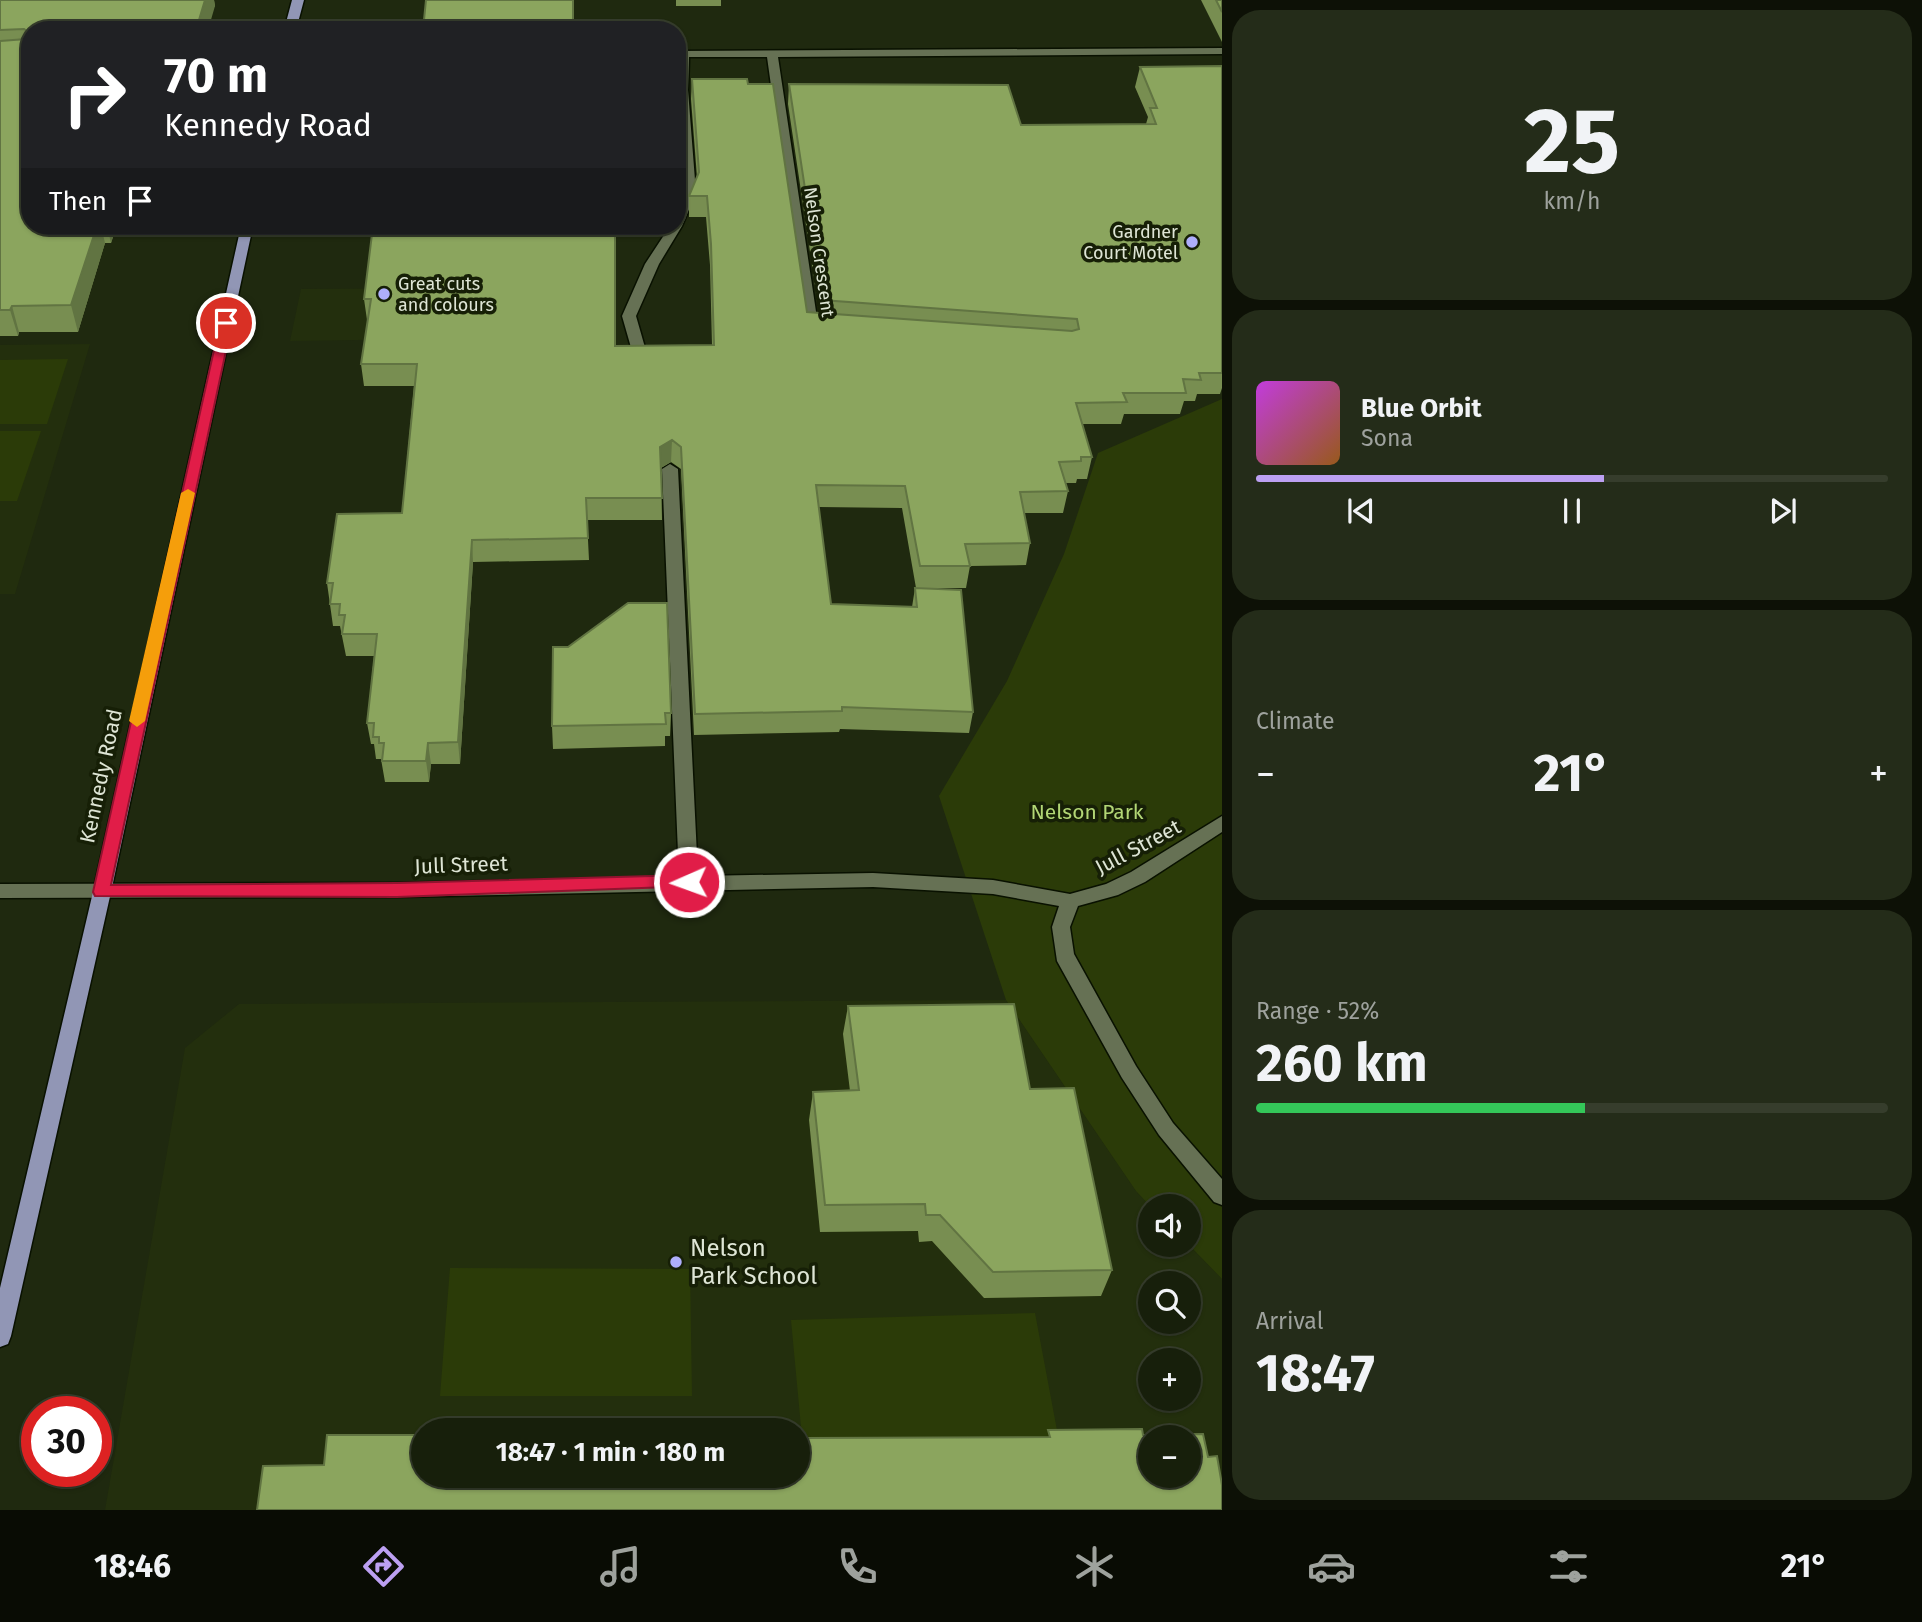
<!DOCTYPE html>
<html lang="en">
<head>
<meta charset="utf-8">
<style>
	body { margin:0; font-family:"Fira Sans",sans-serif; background:#242c19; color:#f1f3f6; height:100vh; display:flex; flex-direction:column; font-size:26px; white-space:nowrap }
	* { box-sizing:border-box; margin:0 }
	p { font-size:23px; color:#9ea29d }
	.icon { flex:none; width:38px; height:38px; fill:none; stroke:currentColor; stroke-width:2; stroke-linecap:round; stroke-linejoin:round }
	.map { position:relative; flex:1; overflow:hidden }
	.sheet { display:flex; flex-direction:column; gap:10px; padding:10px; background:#0d1106; width:700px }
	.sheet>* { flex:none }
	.guide { position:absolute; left:21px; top:21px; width:665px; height:214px; border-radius:28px; box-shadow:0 2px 5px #0004,0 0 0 2px #363d2c; background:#202124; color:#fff; overflow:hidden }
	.tools { position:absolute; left:1138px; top:1194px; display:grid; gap:14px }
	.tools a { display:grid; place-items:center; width:63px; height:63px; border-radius:50%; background:#171f0b; box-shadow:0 2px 5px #0004,0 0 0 2px #363d2c; font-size:35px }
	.speed { position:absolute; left:21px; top:1396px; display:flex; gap:14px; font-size:35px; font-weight:700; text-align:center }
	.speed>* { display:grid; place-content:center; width:91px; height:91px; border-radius:50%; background:#171f0b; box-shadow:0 2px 5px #0004,0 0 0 2px #363d2c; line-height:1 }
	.speed .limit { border:10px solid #d22; background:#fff; color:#111 }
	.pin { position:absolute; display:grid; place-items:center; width:60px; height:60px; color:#fff; margin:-30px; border:4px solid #fff; border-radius:50%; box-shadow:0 2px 7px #0007 }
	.me { position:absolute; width:77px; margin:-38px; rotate:268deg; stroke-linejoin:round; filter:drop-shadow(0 0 5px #0008) }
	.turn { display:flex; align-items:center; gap:24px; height:147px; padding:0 28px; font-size:32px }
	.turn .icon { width:91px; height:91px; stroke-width:2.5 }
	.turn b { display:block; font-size:49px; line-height:60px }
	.then { display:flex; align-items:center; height:66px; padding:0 28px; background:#0003; gap:14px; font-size:26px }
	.big { font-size:52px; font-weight:700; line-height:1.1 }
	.sheet .tile { flex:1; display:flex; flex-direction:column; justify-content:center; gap:10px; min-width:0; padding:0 24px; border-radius:28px; background:#242c19 }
	.sheet .dial { align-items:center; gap:0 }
	.dial b { font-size:91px; line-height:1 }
	.song { display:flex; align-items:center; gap:21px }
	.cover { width:84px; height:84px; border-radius:10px; background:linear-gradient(135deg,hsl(290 70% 55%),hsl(30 70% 35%)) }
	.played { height:7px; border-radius:4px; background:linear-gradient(90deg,#bca0f2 55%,#363d2c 55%) }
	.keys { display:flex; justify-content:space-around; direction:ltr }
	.heat { display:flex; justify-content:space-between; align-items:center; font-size:38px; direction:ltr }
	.charge { height:10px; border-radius:5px; background:linear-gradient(90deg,#34c759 52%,#363d2c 0) }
	.trip { position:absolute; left:411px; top:1418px; width:399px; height:70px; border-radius:35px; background:#171f0b; box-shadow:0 2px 5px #0004,0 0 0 2px #363d2c; font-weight:700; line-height:70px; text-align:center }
	.tabs { display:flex; height:112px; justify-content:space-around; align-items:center; background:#090c04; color:#9ea29d }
	.tabs .icon { width:49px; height:49px }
	.tabs .current { color:#bca0f2 }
	.tabs b { font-size:32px; color:#f1f3f6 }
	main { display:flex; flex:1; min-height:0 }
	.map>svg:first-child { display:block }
	.built { fill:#232f0d; fill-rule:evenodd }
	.green { fill:#2b3b08 }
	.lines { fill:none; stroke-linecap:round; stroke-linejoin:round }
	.minor-casing { stroke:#091100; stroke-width:3 }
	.major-casing { stroke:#091100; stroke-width:3 }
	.minor { fill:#667154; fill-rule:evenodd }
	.major { fill:#9196b5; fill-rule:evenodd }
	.wall { fill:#788e51 }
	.shaded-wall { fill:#617442 }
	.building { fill:#8ba55e; stroke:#617442; stroke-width:2; fill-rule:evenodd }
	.route { fill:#e11d48; stroke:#92132f; stroke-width:2 }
	.slow { fill:#f59e0b }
	.poi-dot { fill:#aeaefb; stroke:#161f06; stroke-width:2.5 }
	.labels { text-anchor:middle; stroke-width:7; stroke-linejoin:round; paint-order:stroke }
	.far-poi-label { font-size:18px; fill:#dee5d5; stroke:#161f06; text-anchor:end }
	.far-street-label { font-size:18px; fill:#dee5d5; stroke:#161f06 }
	.street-label { font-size:21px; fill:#dee5d5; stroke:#161f06 }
	.park-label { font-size:21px; fill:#b2d675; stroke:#161f06 }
	.near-poi-label { font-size:24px; fill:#dee5d5; stroke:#161f06; text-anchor:start }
</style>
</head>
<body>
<main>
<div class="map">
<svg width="1222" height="1510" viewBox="0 0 1222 1510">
	<rect width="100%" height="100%" fill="#1f290f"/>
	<path class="built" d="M 494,288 L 492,338 L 290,341 L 301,289 Z
		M 90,344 L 15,594 L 0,594 L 0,345 Z
		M 1006,1000 L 1136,1191 L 1150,1206 L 1150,1244 L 1188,1244 L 1222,1279 L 1222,1510 L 105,1510 L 185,1048 L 239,1004 ZM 1150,1283 L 1188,1283 L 1188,1321 L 1150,1321 ZM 1150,1360 L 1188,1360 L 1188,1398 L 1150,1398 ZM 424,1430 L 798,1430 L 798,1475 L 424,1475 ZM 1150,1437 L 1188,1437 L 1188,1475 L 1150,1475 Z"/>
	<path class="green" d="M 68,359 L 47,424 L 0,424 L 0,360 Z
		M 1222,399 L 1222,1279 L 1188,1244 L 1188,1206 L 1150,1206 L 1136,1191 L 1006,1000 L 939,796 L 1007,681 L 1064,554 L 1098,453 Z
		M 0,431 L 41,431 L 17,501 L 0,501 Z
		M 450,1268 L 690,1269 L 692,1396 L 440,1396 Z
		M 1035,1313 L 1059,1441 L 803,1448 L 791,1320 Z"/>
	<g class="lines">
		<g class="minor-casing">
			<path id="minor" d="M 1222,48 L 1222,54 L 778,57 L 818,325 L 825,329 L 818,333 L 805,328 L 767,57 L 689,57 L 688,90 L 696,193 L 682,226 L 659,264 L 636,316 L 648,358 L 641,362 L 634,358 L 622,316 L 645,264 L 670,226 L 677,226 L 677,208 L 684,193 L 677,106 L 677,51 Z
				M 670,464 L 678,469 L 698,876 L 873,873 L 993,880 L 1070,894 L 1106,884 L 1131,872 L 1222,816 L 1222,832 L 1145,882 L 1118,895 L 1078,906 L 1070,927 L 1074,954 L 1136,1066 L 1173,1123 L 1222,1179 L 1222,1205 L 1214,1202 L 1159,1135 L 1122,1078 L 1057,961 L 1052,927 L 1059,906 L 993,894 L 873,887 L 397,897 L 0,898 L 0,884 L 397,883 L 679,877 L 662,469 Z"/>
		</g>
		<g class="major-casing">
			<path id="major" d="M 292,0 L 304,0 L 296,30 L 284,30 Z
				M 241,226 L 253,226 L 111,892 L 11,1336 L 8,1344 L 0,1347 L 0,1288 L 93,892 Z"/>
		</g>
		<use href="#minor" class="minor"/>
		<use href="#major" class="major"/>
	</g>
	<path class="wall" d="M 0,0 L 214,0 L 215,6 L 30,226 L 132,226 L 130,234 L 114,234 L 111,243 L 105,243 L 78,332 L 19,332 L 18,336 L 0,336 Z
		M 676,0 L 721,0 L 721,6 L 676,6 Z
		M 1201,0 L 1222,0 L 1222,42 Z
		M 1222,66 L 1222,388 L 1220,394 L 1197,394 L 1195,401 L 1184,401 L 1180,414 L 1124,414 L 1121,424 L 1082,424 L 1092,457 L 1087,479 L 1077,479 L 1076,483 L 1066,483 L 1068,491 L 1063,513 L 1024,513 L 1030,543 L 1026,565 L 970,566 L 966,588 L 916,588 L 902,508 L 819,507 L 831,604 L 912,607 L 915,588 L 973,712 L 969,733 L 840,729 L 839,732 L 694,735 L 681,469 L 671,462 L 661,468 L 662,520 L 587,520 L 589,560 L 473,562 L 460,764 L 431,764 L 429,782 L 385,782 L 381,759 L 376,759 L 374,744 L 371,744 L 367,723 L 374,656 L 346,656 L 340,626 L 333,626 L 327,583 L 402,513 L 414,386 L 364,386 L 361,364 L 368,320 L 367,320 L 364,299 L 373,226 L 615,346 L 712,345 L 710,265 L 706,217 L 689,217 L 689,196 L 697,177 L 691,99 L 692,79 L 748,84 L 807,312 L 819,312 L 788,104 L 789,84 L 1021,125 L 1146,124 L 1148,117 L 1135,87 L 1140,67 Z
		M 553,647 L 671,713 L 670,736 L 665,736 L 665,746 L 553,749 L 552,726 Z
		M 848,1006 L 1030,1089 L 1112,1270 L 1101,1296 L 984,1298 L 932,1241 L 919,1242 L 918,1231 L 820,1232 L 809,1120 L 813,1092 L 850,1091 L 843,1034 Z"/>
	<path class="shaded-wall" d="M 205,0 L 214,0 L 215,6 L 208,30 L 196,30 Z
		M 682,172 L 681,193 L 677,201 L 677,182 Z
		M 97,226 L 101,226 L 105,243 L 78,332 L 71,305 Z
		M 107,226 L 112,226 L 114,234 L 111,243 Z
		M 12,306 L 19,332 L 18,336 L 10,310 Z
		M 672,440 L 671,462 L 659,469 L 660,447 Z
		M 472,540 L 473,562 L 460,764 L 458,742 Z
		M 428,743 L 431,764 L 429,782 L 426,761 Z"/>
	<path class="building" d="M 0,0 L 205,0 L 196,30 L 30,30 L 30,226 L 97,226 L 71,305 L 12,306 L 10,310 L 0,310 L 0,41 L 26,39 L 27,31 L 24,29 L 0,30 Z
		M 426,0 L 573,0 L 573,30 L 423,30 Z
		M 1216,0 L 1222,0 L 1222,12 Z
		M 1222,66 L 1222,373 L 1199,373 L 1201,380 L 1183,379 L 1186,393 L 1123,393 L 1127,402 L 1076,403 L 1092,457 L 1081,457 L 1081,461 L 1059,462 L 1068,491 L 1020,492 L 1030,543 L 965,544 L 970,566 L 920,566 L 905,486 L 816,485 L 831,604 L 917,607 L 915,588 L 961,590 L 973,712 L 842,707 L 842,711 L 695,714 L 681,447 L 672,440 L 660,447 L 662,498 L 586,498 L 588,538 L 472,540 L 458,742 L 428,743 L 426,761 L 382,761 L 384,743 L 379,743 L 379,737 L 373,737 L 374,723 L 367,723 L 377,634 L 342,634 L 345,615 L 339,615 L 340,604 L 330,604 L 333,583 L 327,583 L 337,514 L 402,513 L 417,364 L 361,364 L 371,299 L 364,299 L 373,226 L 615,226 L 615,346 L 714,345 L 711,244 L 707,196 L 689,196 L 699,172 L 692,79 L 747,79 L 748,84 L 773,84 L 807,312 L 1072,331 L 1079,329 L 1077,319 L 822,300 L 789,84 L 1008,85 L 1021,125 L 1156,124 L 1150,108 L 1157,108 L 1140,67 Z
		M 677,110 L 682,172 L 677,182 Z
		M 628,603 L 667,603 L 671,713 L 665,713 L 666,724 L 552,726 L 553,647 L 568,647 Z
		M 1014,1004 L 1030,1089 L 1074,1088 L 1112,1270 L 993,1272 L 940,1215 L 926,1215 L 925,1204 L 825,1205 L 813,1092 L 859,1090 L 848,1006 Z
		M 1142,1429 L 1143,1435 L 1203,1434 L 1208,1457 L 1217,1456 L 1222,1485 L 1222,1510 L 257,1510 L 263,1466 L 324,1465 L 327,1435 L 421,1435 L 420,1443 L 424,1443 L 424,1475 L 798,1475 L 798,1446 L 804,1438 L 1050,1437 L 1048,1430 ZM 1150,1437 L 1188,1437 L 1188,1475 L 1150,1475 Z"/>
	<path class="route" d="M 226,319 L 232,323 L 111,885 L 397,883 L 689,875 L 695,877 L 697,882 L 695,886 L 397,897 L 95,896 L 93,892 L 220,323 Z"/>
	<path class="slow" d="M 188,489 L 195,493 L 145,721 L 137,727 L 129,721 L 181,493 Z"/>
	<g class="poi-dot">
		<circle cx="1192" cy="242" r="7"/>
		<circle cx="384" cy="294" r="7"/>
		<circle cx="676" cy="1262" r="7"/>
	</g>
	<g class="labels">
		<g class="far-poi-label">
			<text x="1178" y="238">Gardner<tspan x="1178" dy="21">Court Motel</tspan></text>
			<text x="398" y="290" text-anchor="start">Great cuts<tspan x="398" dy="21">and colours</tspan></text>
		</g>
		<g class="far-street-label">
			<text transform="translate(819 252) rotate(82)" y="6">Nelson Crescent</text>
		</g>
		<g class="street-label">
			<text transform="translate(101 776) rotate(-78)" y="7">Kennedy Road</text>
			<text transform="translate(1138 847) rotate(-28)" y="7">Jull Street</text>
			<text transform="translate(461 865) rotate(-2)" y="7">Jull Street</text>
		</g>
		<g class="park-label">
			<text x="1087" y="819">Nelson Park</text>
		</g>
		<g class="near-poi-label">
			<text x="690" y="1256">Nelson<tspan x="690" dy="28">Park School</tspan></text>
		</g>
	</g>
</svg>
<div class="tools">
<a><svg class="icon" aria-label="sound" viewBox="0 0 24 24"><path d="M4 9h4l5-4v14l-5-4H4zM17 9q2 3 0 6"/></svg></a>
<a><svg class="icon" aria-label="search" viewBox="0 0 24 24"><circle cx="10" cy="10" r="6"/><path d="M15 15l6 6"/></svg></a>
<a>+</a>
<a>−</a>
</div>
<div class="speed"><div class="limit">30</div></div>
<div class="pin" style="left:226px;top:323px;background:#d93025"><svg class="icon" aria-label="arrive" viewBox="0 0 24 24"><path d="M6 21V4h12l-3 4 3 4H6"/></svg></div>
<svg class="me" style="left:689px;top:882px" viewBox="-20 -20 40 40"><circle r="17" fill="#e11d48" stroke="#fff" stroke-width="3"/><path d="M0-11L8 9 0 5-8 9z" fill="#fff"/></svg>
<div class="trip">18:47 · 1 min · 180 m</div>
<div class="guide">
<div class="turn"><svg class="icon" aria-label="right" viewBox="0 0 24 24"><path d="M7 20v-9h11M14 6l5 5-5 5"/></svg><div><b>70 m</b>Kennedy Road</div></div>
<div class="then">Then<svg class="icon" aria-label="arrive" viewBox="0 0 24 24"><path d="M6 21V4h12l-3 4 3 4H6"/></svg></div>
</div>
</div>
<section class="sheet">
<div class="tile dial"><b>25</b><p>km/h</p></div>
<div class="tile">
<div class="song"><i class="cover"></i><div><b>Blue Orbit</b><p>Sona</p></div></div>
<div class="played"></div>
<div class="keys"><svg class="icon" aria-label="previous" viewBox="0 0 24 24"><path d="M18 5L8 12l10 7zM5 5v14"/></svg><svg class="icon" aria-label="pause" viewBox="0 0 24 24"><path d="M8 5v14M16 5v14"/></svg><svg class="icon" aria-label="next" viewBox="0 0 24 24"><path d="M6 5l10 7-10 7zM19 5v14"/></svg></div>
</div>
<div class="tile"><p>Climate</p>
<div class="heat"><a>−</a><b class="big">21°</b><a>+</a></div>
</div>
<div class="tile"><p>Range · 52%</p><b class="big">260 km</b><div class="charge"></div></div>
<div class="tile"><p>Arrival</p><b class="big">18:47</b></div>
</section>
</main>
<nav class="tabs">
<b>18:46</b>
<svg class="icon current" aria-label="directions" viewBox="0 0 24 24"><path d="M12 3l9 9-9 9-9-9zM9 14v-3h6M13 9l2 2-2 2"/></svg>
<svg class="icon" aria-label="music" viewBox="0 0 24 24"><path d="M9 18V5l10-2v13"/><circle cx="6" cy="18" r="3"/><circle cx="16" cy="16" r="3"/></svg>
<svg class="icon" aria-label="phone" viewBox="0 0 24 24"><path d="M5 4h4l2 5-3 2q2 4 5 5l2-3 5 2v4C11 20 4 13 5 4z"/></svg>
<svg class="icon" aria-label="climate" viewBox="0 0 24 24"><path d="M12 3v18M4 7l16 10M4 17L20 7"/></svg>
<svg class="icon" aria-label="car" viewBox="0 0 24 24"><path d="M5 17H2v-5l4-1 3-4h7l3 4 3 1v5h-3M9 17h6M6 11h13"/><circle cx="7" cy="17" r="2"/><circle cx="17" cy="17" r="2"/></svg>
<svg class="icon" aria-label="filters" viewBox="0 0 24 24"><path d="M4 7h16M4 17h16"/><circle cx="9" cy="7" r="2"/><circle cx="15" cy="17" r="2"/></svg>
<b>21°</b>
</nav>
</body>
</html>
